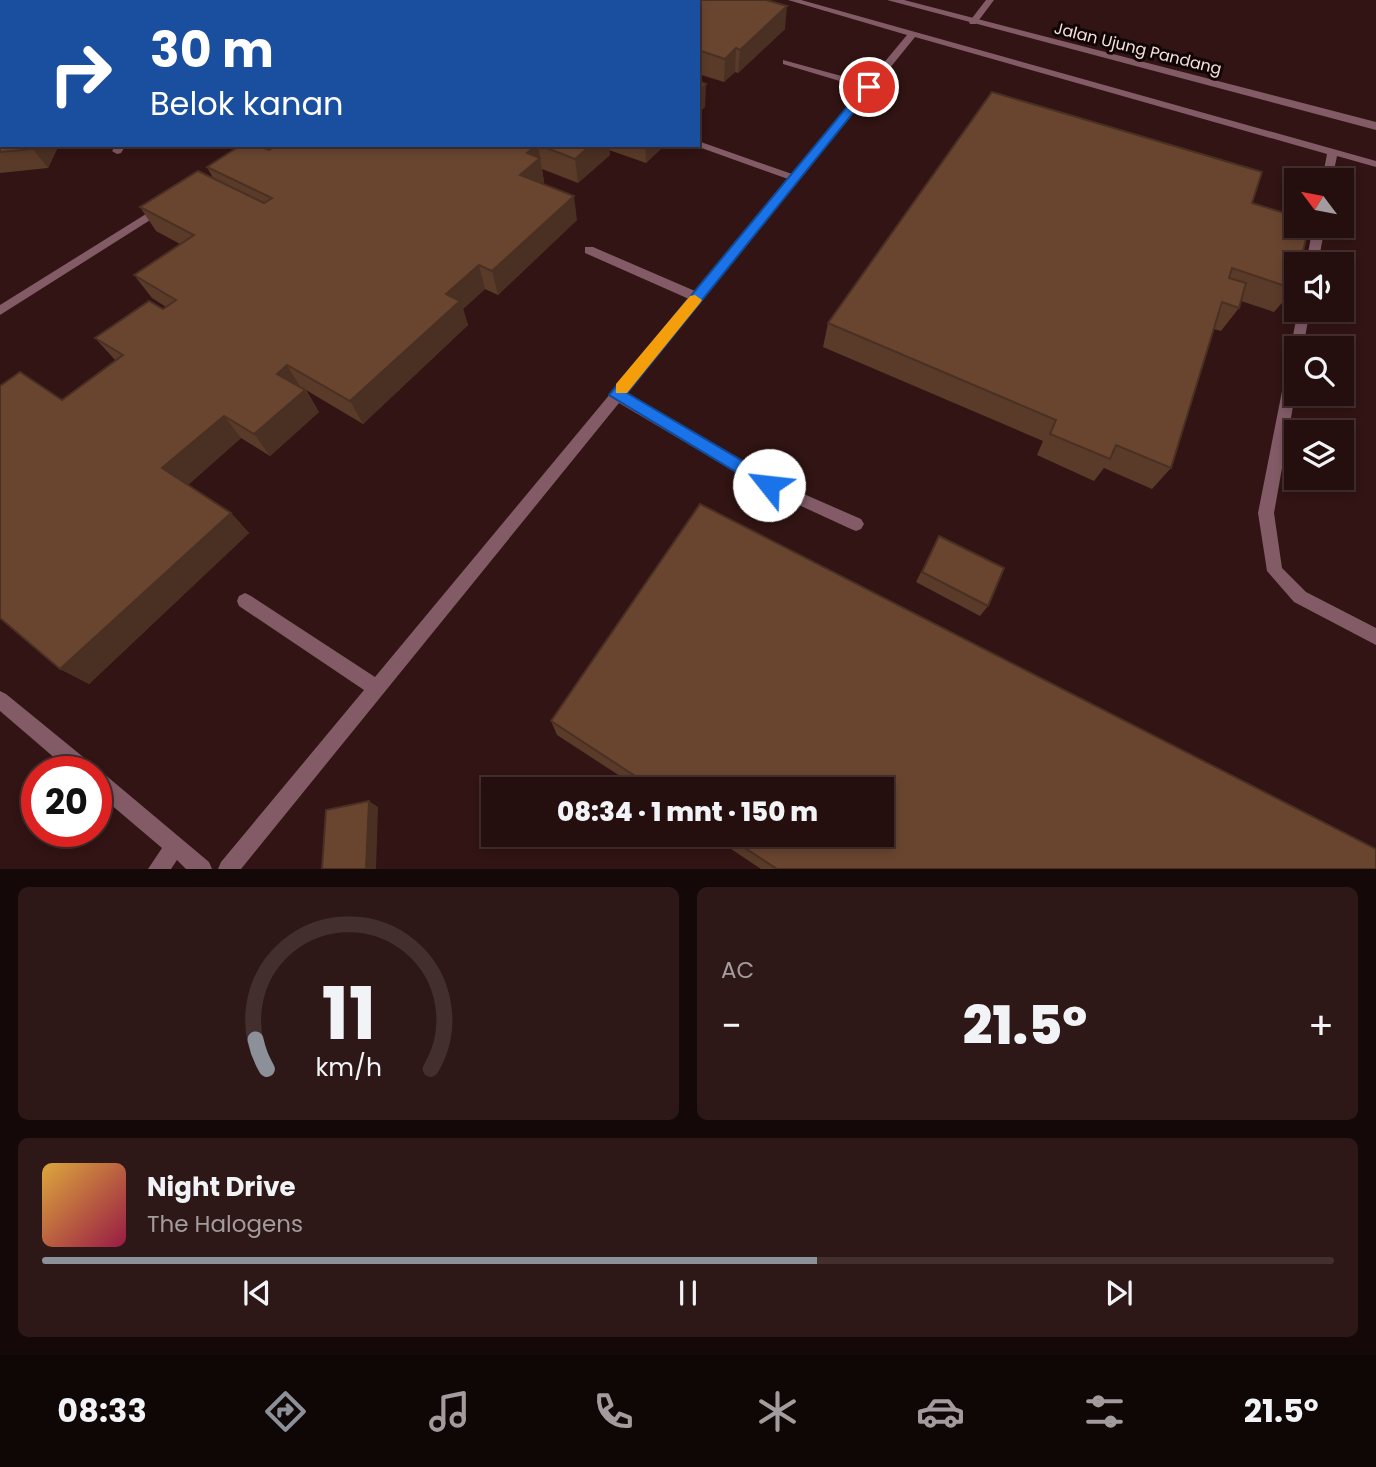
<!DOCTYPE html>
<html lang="id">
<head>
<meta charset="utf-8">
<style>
	body { margin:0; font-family:Poppins,sans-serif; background:#2d1817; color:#f1f3f6; height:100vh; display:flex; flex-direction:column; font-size:26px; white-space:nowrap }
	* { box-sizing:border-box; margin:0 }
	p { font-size:23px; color:#a39c9e }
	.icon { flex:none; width:38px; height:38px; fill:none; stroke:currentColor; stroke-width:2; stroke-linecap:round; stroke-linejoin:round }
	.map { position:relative; height:869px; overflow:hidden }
	.drawer { display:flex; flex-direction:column; gap:18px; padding:18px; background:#140808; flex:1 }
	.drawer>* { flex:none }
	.banner { position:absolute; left:0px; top:0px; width:700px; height:147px; box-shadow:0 4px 10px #0003,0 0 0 2px #422f2e; background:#1a4fa0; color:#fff; overflow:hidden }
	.needle { width:46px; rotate:302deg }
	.fabs { position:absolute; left:1284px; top:168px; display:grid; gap:14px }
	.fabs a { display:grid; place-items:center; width:70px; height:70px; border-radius:0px; background:#250f0e; box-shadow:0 4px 10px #0003,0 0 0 2px #422f2e; font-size:35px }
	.speed { position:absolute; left:21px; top:756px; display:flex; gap:14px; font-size:35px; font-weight:700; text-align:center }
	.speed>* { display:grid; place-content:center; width:91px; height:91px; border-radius:50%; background:#250f0e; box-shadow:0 4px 10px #0003,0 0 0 2px #422f2e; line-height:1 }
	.speed .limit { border:10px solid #d22; background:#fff; color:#111 }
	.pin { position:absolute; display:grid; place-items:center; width:60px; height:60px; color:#fff; margin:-30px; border:4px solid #fff; border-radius:50%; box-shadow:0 2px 7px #0007 }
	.me { position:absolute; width:77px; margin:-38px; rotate:299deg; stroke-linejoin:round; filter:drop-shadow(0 0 5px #0008) }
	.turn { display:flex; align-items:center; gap:24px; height:147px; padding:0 35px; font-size:32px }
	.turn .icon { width:91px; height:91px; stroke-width:2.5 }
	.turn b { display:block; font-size:49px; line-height:60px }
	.big { font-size:52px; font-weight:800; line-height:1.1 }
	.drawer .tile { flex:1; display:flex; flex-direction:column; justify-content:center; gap:10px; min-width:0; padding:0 24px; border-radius:10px; background:#2d1817 }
	.drawer .dial { align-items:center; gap:0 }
	.dial svg { height:182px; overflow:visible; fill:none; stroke:#422f2e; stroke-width:7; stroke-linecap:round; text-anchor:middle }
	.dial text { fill:#f1f3f6; stroke:none }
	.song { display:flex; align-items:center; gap:21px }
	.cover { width:84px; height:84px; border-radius:10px; background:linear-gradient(135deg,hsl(40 70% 55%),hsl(340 70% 35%)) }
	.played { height:7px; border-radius:4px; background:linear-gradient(90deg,#8c9099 60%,#422f2e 60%) }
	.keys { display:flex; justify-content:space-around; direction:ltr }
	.heat { display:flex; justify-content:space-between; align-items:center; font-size:38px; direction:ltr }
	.drawer .tiles { flex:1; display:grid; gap:18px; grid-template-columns:1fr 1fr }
	.tile:last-child { grid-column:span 2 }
	.trip { position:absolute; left:481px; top:777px; width:413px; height:70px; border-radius:0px; background:#250f0e; box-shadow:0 4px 10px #0003,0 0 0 2px #422f2e; font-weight:800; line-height:70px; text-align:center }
	.tab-bar { display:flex; height:112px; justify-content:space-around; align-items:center; background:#0f0606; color:#a39c9e }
	.tab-bar .icon { width:49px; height:49px }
	.tab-bar .selected { color:#8c9099 }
	.tab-bar b { font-size:32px; color:#f1f3f6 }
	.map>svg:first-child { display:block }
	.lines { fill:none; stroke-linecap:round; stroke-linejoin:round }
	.lane { fill:#825b67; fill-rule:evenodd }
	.street { fill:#825b67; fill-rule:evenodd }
	.wall { fill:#5a3b29 }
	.shaded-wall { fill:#4a3022 }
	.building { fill:#694530; stroke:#4a3022; stroke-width:2 }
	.route { fill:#1a73e8; stroke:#114b97; stroke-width:2 }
	.slow { fill:#f59e0b }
	.labels { text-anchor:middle; stroke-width:6; stroke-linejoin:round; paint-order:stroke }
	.far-street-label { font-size:16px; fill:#f5e0de; stroke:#100504 }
</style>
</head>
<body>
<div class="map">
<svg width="1376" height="869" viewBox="0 0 1376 869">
	<rect width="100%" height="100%" fill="#311413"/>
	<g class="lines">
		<path class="lane" d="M 176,0 L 187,0 L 175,2 Z
			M 281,0 L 291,0 L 280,2 Z
			M 484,0 L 494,0 L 483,2 Z
			M 788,0 L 801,0 L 1376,161 L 1376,167 L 1337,156 L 1332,180 L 1322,180 L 1327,154 L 915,37 L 626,394 L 774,481 L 861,519 L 864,524 L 861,529 L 856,531 L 851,529 L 764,489 L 619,403 L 241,869 L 218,869 L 221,862 L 364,690 L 239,606 L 237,601 L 239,596 L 245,593 L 251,596 L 375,677 L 689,299 L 585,253 L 585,247 L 593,247 L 695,291 L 788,179 L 696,146 L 698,141 L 792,174 L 863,88 L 783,64 L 783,60 L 867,83 L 907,35 Z
			M 986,0 L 994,0 L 976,24 L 970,24 L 969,22 Z
			M 116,145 L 126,145 L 121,153 L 117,154 L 112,151 Z
			M 162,204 L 168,208 L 166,210 L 0,315 L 0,305 Z
			M 1313,226 L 1325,226 L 1318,264 L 1306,264 Z
			M 1298,310 L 1310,310 L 1303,348 L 1297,348 L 1297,384 L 1274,513 L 1282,568 L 1306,592 L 1376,628 L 1376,645 L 1294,602 L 1267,571 L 1258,513 Z
			M 0,691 L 6,694 L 93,765 L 95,771 L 103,773 L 209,862 L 212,869 L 186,869 L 177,860 L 171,869 L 148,869 L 162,848 L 96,792 L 96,772 L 71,772 L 0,711 Z"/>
		<path class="street" d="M 887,0 L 904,0 L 1376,122 L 1376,130 Z"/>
	</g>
	<path class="wall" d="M 555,0 L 766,0 L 785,29 L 738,73 L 735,72 L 724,82 L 698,74 L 698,2 L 555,2 Z
		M 0,79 L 59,145 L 48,168 L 0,173 Z
		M 277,145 L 665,145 L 646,163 L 609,150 L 610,155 L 578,183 L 542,169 L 544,182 L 542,184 L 577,220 L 498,295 L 485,289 L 463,309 L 468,325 L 363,424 L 306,390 L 319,412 L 270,456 L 241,438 L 188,485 L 231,513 L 249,533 L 89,684 L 60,669 L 62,400 L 116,361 L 95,338 L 166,307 L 152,298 L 134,275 L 180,244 L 156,231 L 140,207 L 213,178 L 207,167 L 269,150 Z
		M 1252,203 L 1294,289 L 1274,312 L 1241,301 L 1239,308 L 1221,331 L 1214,329 L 1171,468 L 1152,489 L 1104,468 L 1094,481 L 1037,455 L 1043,441 L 823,347 L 828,323 Z
		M 939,536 L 988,606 L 980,616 L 916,582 Z
		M 551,721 L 1376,869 L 761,869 L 710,835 L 882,835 L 882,789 L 640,789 L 557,735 Z"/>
	<path class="shaded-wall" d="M 73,0 L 137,0 L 138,1 L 135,2 L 69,2 Z
		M 787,6 L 785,29 L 738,73 L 740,50 Z
		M 2,30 L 2,61 L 0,62 L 0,31 Z
		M 736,48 L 735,72 L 724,82 L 725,59 Z
		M 706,84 L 705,107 L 698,114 L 698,90 Z
		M 35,145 L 59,145 L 48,168 L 33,149 Z
		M 538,145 L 544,182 L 525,199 L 520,175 L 527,153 Z
		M 591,145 L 609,145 L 610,155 L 578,183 L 575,159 Z
		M 645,145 L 665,145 L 646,163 Z
		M 574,196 L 577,220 L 498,295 L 492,271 Z
		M 479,265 L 485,289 L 463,309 L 468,325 L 363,424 L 350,401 L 446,294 Z
		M 287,365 L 301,388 L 277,374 Z
		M 305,390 L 319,412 L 270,456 L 254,434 Z
		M 224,416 L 241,438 L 183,489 L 162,468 Z
		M 231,513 L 249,533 L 89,684 L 60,669 Z
		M 369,801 L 378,807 L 376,869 L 366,869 Z"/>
	<path class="building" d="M 0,0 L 73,0 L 69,2 L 2,2 L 2,30 L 0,31 Z
		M 578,0 L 766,0 L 787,6 L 740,50 L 736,48 L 725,59 L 698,50 L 698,2 L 583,2 Z
		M 2,76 L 2,145 L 35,145 L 33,149 L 0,152 L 0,79 Z
		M 698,81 L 706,84 L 698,90 Z
		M 992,92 L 1262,172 L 1252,203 L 1297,217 L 1297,226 L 1309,226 L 1300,264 L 1297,264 L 1297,278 L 1294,289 L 1232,268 L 1229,278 L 1246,283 L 1239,308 L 1222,302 L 1171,468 L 1116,445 L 1110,459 L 1050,434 L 1056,420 L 828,323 Z
		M 241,145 L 257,145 L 269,150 L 277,145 L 537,145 L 527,153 L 540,158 L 520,175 L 574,196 L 492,271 L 479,265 L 446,294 L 460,301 L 350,401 L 287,365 L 277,374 L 305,390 L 254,434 L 224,416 L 162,468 L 231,513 L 60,669 L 0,618 L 0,386 L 20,372 L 62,400 L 123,355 L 95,338 L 149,301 L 163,309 L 176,300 L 134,275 L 194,235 L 140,207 L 198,171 L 264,203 L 272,198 L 207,167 Z
		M 539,145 L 591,145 L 575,159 Z
		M 700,504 L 1376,849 L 1376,869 L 777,869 L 725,835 L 882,835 L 882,789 L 655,789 L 551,721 Z
		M 939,536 L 1004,568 L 988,606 L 922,572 Z
		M 369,801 L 366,869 L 322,869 L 326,810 Z"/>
	<path class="route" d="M 865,85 L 874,87 L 627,393 L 775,480 L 775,490 L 769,492 L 609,395 Z"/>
	<path class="slow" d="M 695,295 L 702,300 L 700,303 L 627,393 L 616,393 L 616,384 L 690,296 Z"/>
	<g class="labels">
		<g class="far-street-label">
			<text transform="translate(1138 48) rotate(14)" y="6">Jalan Ujung Pandang</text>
		</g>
	</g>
</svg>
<div class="fabs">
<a><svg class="needle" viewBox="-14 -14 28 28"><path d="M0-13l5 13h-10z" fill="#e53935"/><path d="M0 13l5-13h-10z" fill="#a39c9e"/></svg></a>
<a><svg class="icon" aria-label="sound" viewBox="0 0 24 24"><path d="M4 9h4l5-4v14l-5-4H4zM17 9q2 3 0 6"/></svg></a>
<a><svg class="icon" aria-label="search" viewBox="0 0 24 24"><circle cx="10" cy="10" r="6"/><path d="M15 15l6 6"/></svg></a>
<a><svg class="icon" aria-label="layers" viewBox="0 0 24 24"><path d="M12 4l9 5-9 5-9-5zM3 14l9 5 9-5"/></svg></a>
</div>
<div class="speed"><div class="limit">20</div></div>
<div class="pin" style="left:869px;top:87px;background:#d93025"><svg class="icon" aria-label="arrive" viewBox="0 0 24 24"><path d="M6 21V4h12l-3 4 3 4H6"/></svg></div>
<svg class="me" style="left:769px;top:485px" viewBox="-20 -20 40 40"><circle r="19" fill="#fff"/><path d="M0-13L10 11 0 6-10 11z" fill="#1a73e8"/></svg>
<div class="trip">08:34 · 1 mnt · 150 m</div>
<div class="banner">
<div class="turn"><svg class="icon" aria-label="right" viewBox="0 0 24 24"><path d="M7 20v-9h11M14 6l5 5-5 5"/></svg><div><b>30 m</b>Belok kanan</div></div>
</div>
</div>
<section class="drawer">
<div class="tiles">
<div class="tile dial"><svg viewBox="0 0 100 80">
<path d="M14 69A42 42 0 1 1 86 69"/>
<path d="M14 69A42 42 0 0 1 9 56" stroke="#8c9099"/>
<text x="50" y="56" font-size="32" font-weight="700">11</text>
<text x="50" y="72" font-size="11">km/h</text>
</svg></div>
<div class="tile"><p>AC</p>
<div class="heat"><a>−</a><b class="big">21.5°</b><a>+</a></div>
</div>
<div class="tile">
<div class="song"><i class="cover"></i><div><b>Night Drive</b><p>The Halogens</p></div></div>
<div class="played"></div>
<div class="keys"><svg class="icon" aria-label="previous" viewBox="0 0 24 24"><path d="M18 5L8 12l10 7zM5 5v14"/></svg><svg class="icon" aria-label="pause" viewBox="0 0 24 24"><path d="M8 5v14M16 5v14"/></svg><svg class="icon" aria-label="next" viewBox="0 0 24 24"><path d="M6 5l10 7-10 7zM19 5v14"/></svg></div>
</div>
</div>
</section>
<nav class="tab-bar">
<b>08:33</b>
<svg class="icon selected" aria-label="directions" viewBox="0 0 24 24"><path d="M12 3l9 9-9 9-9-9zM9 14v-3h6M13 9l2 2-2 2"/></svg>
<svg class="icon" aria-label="music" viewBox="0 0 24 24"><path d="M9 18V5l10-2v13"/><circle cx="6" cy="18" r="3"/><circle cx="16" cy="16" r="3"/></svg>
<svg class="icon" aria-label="phone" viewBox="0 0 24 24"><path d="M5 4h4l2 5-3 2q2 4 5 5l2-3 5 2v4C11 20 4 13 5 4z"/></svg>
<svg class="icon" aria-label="climate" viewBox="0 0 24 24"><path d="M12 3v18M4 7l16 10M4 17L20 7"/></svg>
<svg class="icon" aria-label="car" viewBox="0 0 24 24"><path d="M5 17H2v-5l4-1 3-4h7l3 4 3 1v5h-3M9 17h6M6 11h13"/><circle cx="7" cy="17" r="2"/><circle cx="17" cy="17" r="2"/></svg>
<svg class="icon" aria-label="filters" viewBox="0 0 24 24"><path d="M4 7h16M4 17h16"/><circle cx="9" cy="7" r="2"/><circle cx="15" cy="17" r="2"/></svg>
<b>21.5°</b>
</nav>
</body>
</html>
